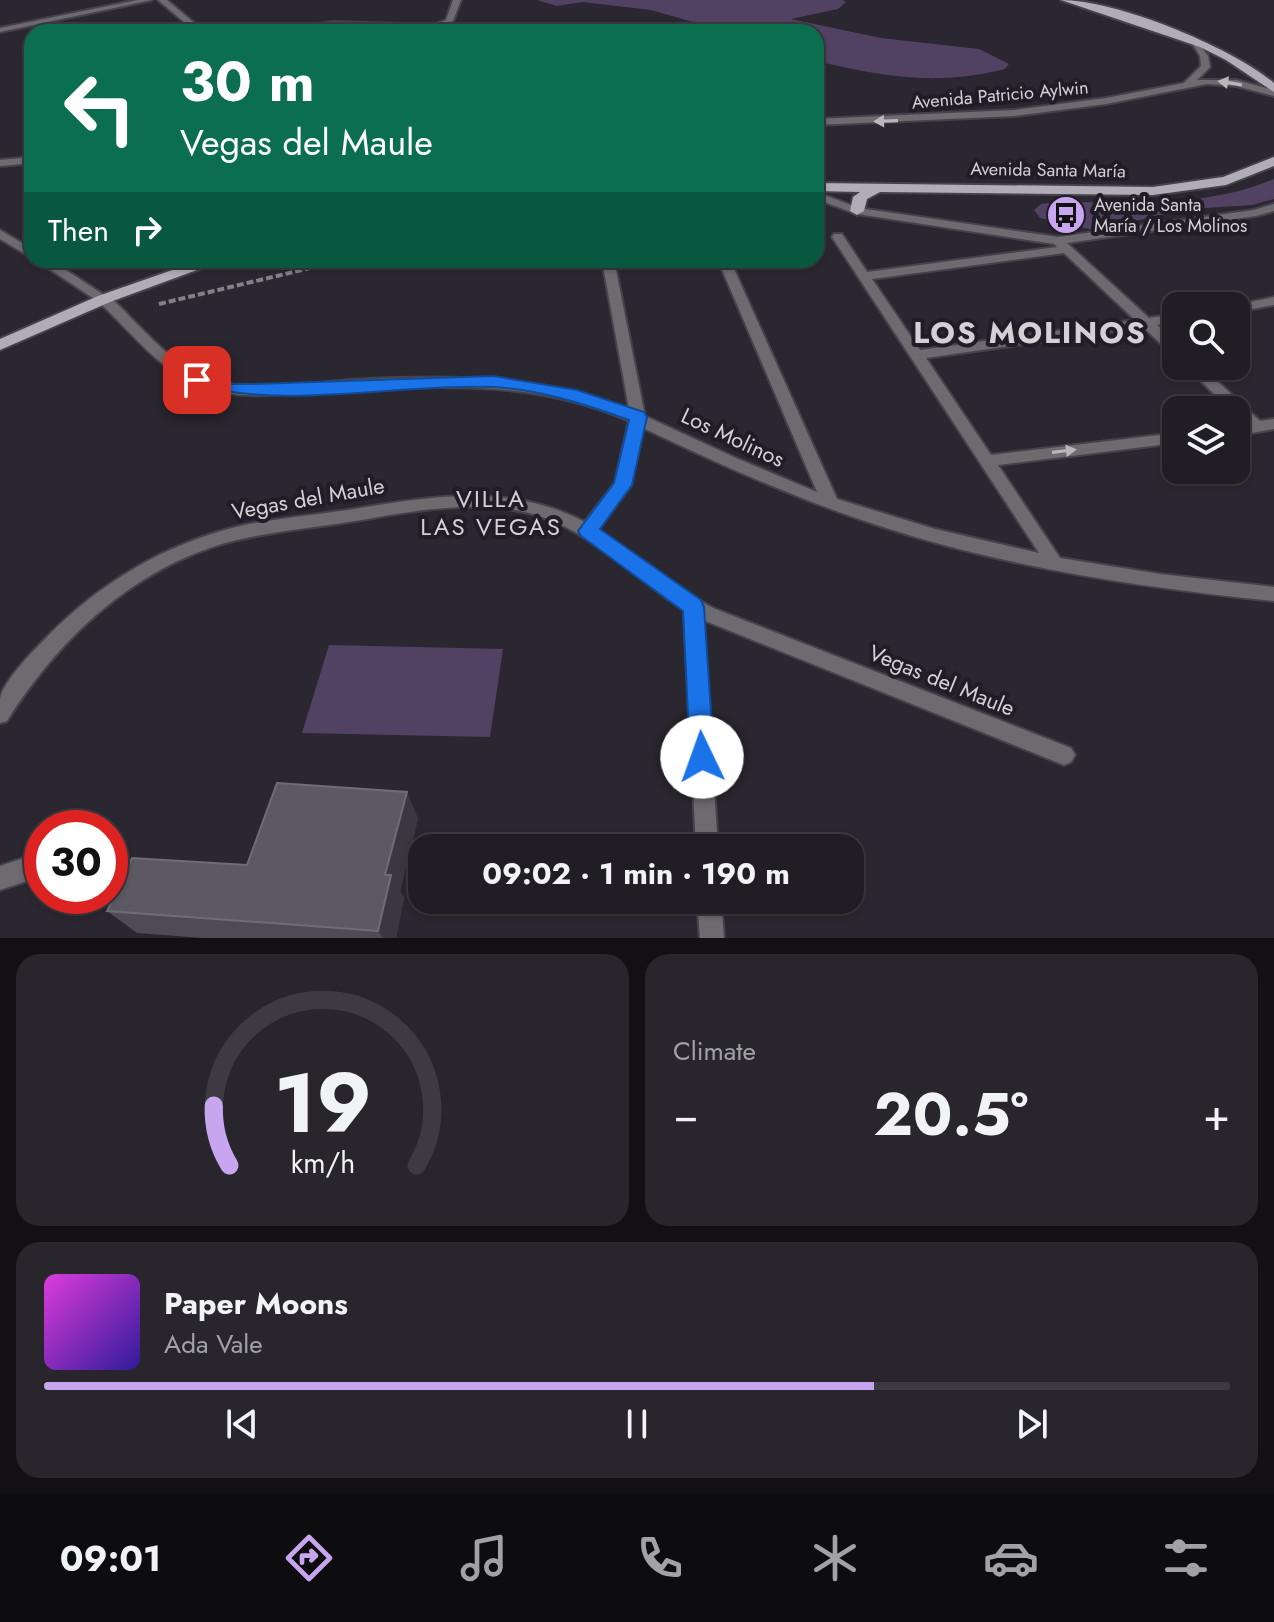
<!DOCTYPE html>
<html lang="en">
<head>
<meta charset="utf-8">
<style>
	body { margin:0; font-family:Jost,sans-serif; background:#28262c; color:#f1f3f6; height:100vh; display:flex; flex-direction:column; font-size:30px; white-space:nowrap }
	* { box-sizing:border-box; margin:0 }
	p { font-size:26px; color:#a2a2a6 }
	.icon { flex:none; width:44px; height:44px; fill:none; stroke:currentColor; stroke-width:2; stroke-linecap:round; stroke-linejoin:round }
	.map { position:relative; height:938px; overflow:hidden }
	.sheet { display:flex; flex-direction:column; gap:16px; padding:16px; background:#121014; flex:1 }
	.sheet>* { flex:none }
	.hud { position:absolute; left:24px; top:24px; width:800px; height:244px; border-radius:24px; box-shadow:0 2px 6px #0004,0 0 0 2px #3d3b41; background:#0b6e4f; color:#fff; overflow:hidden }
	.fabs { position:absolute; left:1162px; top:292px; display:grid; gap:16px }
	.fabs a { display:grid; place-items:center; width:88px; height:88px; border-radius:16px; background:#201d24; box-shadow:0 2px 6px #0004,0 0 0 2px #3d3b41; font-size:40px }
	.speed { position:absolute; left:24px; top:810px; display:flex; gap:16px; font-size:40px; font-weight:700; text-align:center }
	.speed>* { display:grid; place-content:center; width:104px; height:104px; border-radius:50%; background:#201d24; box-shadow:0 2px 6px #0004,0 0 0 2px #3d3b41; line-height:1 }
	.speed .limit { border:12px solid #d22; background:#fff; color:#111 }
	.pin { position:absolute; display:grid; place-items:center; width:68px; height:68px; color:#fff; margin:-34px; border-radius:16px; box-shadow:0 4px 12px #0006 }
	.me { position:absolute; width:88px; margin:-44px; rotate:357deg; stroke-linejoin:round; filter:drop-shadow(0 0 6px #0008) }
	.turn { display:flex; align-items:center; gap:28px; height:168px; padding:0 24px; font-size:36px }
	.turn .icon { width:104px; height:104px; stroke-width:2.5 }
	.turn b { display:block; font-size:56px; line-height:68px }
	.then { display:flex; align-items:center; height:76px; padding:0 24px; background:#0003; gap:16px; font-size:30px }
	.big { font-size:60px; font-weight:700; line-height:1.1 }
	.sheet .card { flex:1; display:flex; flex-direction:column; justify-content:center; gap:12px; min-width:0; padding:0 28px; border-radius:24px; background:#28262c }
	.sheet .dial { align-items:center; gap:0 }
	.dial svg { height:208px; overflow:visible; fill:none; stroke:#3d3b41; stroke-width:7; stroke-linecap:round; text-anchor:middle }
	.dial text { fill:#f1f3f6; stroke:none }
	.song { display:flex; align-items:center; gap:24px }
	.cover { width:96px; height:96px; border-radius:12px; background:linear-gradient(135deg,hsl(300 70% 55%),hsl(250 70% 35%)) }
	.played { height:8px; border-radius:4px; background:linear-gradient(90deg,#c8a6ef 70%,#3d3b41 70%) }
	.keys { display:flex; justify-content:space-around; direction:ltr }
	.heat { display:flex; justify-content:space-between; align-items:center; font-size:44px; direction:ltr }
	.sheet .tiles { flex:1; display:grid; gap:16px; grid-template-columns:1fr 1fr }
	.card:last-child { grid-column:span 2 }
	.trip { position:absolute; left:408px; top:834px; width:456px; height:80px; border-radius:24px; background:#201d24; box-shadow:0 2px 6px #0004,0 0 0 2px #3d3b41; font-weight:700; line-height:80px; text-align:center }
	.tab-bar { display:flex; height:128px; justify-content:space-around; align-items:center; background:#0d0c0e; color:#a2a2a6 }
	.tab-bar .icon { width:56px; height:56px }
	.tab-bar .on { color:#c8a6ef }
	.tab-bar b { font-size:36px; color:#f1f3f6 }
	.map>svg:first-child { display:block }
	.green { fill:#514163 }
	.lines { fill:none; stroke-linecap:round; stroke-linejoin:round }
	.service-casing { stroke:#46424b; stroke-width:4 }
	.minor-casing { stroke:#46424b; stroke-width:4 }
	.tertiary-casing { stroke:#46424b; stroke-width:4 }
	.primary-casing { stroke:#46424b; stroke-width:4 }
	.path { stroke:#838087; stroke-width:4; stroke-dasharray:7 3; stroke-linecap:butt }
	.service { fill:#6d6b70; fill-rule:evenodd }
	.minor { fill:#6d6b70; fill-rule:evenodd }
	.tertiary { fill:#6d6b70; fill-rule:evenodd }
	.primary { fill:#b1adb7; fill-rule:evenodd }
	.path-bridge { stroke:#838087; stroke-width:4; stroke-dasharray:7 3; stroke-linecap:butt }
	.wall { fill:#4f4b55 }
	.shaded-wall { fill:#3b3740 }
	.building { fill:#5d5963; stroke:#706c75; stroke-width:2 }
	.oneway { fill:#bab7bc }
	.route { fill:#1a73e8; stroke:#114b97; stroke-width:2 }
	.labels { text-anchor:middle; stroke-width:8; stroke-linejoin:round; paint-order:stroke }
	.far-street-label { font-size:18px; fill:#d3d0d6; stroke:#211d26 }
	.far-poi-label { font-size:18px; fill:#d3d0d6; stroke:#211d26; text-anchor:start }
	.street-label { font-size:22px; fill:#d3d0d6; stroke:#211d26 }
	.neighbourhood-label { font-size:24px; letter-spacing:2px; fill:#d3d0d6; stroke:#211d26 }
	.district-label { font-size:30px; font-weight:bold; letter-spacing:2px; fill:#d3d0d6; stroke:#211d26 }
</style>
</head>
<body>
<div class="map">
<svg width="1274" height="938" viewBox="0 0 1274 938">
	<rect width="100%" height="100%" fill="#2b2730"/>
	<path class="green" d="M 537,0 L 843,0 L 846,2 L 838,9 L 791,19 L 881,38 L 979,49 L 1009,64 L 1005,69 C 937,86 884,77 816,61 L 816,32 L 711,32 L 693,22 L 651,10 L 582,2 L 557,6 Z
		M 1274,179 L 1274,199 L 1252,205 L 1190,209 L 1093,230 L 1040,218 L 1034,210 L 1041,204 L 1057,202 C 1130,202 1206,208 1274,179 Z
		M 329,645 L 503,649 L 490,737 L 302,733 Z"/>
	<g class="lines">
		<g class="service-casing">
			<path id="service" d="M 42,852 L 42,876 L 0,890 L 0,866 Z"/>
		</g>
		<g class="minor-casing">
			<path id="minor" d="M 137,0 L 152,0 L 0,32 L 0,28 Z
				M 158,0 L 167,0 L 205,32 L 196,32 Z
				M 453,0 L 461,0 L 453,21 L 434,29 L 333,26 L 259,32 L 333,22 L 433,25 L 446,20 Z
				M 816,192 L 859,208 L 1058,237 L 1254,210 L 1274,204 L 1274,211 L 1256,216 L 1067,243 L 1149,318 L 1176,314 L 1176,322 L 1157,325 L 1176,342 L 1176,354 L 1171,353 L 1143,327 L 926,358 L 991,455 L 1176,433 L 1176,443 L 998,465 L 1060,558 L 1160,574 L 1274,587 L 1274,601 C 1138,587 1003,567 874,524 C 794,498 719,464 643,428 L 631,485 L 598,530 L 679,589 L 713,608 L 1071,748 L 1075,755 L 1071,762 L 1064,765 L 703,620 L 718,848 L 696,848 L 684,610 C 635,579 593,532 536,515 C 477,498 415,511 355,521 C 314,528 271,531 229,542 C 134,568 59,638 7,721 L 0,723 C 0,716 0,707 0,699 C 3,681 34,650 47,637 C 99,583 167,543 240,526 C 277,518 316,515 354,509 C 433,496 511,483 585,522 L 615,483 L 629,421 C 533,378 432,386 329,391 C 286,393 238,402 196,385 C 158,368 129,330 99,302 L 98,299 L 104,295 L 109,296 C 139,324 168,362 207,378 C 246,394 310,383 352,380 C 447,375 539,374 629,409 L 602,260 L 614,260 L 645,416 L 736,458 L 817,492 L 718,260 L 730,260 L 837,499 L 935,529 L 1039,553 L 832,237 L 834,234 L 842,234 L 867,272 L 1057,247 L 1054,244 L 857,214 L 816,199 ZM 1064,253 L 1135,320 L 920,350 L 872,279 Z
				M 1274,297 L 1274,305 L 1236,312 L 1236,306 L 1231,306 Z
				M 1186,366 L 1201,366 L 1260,421 L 1274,419 L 1274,429 L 1236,436 L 1236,426 L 1245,424 L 1236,416 L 1236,410 L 1230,410 Z
				M 697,900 L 721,900 L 724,938 L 700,938 Z"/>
		</g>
		<g class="tertiary-casing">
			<path id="tertiary" d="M 1190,40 L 1196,40 L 1208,56 L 1210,67 L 1197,80 L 1236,80 L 1274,90 L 1274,96 L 1236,86 L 1207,84 L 1106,104 L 1015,116 L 816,125 L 816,119 L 1015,110 L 1106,98 L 1184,83 L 1201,66 L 1200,56 Z
				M 32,157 L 32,163 L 0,166 L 0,160 Z
				M 0,230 L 32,249 L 32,258 L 0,239 Z
				M 36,260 L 51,260 L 110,299 L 104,303 L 99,302 Z"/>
		</g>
		<g class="primary-casing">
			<path id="primary" d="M 1061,0 C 1117,0 1231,47 1274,83 L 1274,92 L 1226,60 L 1200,47 Z
				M 1274,157 L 1274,166 L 1226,185 L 1153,195 L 880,192 L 867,199 L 864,211 L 857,215 L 850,211 L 853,197 L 860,192 L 816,191 L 816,183 L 1153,187 L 1223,177 Z
				M 201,260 L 224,260 L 110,302 L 0,350 L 0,339 L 98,296 Z"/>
		</g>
		<path class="path" d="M 295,260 L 298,269
			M 272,265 L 273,260
			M 159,304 L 344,260"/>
		<use href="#service" class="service"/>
		<use href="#minor" class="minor"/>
		<use href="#tertiary" class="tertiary"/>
		<use href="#primary" class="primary"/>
		<path class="path-bridge" d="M 272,265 L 287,268 L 301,260"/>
	</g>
	<path class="wall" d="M 418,818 L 400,891 L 404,898 L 396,938 L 203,938 L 137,933 L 107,911 L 247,865 Z"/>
	<path class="shaded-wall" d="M 407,792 L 418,818 L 400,891 L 404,898 L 396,938 L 383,938 L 378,931 L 385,875 Z"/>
	<path class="building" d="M 277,783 L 407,792 L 385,875 L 391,875 L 378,931 L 107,911 L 132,858 L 247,865 Z"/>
	<defs><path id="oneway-solid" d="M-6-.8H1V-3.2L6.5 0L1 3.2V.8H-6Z" transform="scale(2)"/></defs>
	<g class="oneway">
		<use href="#oneway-solid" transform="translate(1230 83) rotate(-171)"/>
		<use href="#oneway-solid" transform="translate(886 121) rotate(178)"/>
		<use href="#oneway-solid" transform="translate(1064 451) rotate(-7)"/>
	</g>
	<path class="route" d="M 197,375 L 233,384 L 255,384 L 493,376 L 577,390 L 644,412 L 647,417 L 632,485 L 600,529 L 701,600 L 704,607 L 714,757 L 710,765 L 702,769 L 693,765 L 690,757 L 683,611 L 581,536 L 578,531 L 614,483 L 629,420 C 585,404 538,389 491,387 C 392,384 288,410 191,384 L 189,380 L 191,376 Z"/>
	<defs>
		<g id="bus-disc" transform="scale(2)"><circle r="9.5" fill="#c8a6ef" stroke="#211d26"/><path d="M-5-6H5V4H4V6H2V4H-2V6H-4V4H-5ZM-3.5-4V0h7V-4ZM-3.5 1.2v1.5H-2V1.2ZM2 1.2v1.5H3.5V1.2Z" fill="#111"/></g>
	</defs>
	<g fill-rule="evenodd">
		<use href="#bus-disc" x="1066" y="215"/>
	</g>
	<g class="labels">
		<g class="far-street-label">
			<text transform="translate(1000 95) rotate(-5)" y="6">Avenida Patricio Aylwin</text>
			<text transform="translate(1048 170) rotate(1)" y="6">Avenida Santa María</text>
		</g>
		<g class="far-poi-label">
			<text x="1094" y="211">Avenida Santa<tspan x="1094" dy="21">María / Los Molinos</tspan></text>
		</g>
		<g class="street-label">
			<text transform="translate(733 437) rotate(25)" y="8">Los Molinos</text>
			<text transform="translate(308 498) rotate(-10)" y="8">Vegas del Maule</text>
			<text transform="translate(942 680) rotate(22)" y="8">Vegas del Maule</text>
		</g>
		<g class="neighbourhood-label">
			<text x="491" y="507">VILLA<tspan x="491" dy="28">LAS VEGAS</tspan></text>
		</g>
		<g class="district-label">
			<text x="1030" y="343">LOS MOLINOS</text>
		</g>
	</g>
</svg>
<div class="fabs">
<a><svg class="icon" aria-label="search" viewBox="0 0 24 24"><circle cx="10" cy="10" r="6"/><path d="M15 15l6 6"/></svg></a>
<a><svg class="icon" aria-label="layers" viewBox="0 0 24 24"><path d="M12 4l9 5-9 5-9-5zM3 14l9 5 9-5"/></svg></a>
</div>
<div class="speed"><div class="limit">30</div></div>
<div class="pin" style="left:197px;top:380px;background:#d93025"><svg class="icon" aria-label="arrive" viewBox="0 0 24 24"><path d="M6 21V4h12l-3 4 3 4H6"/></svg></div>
<svg class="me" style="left:702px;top:757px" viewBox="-20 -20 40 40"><circle r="19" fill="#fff"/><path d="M0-13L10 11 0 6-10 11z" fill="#1a73e8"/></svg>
<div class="trip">09:02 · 1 min · 190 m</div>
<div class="hud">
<div class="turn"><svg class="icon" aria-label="left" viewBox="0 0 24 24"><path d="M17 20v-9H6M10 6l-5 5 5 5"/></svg><div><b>30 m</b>Vegas del Maule</div></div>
<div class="then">Then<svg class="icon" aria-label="right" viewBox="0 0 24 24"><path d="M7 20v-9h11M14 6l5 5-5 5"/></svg></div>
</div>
</div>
<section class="sheet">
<div class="tiles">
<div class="card dial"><svg viewBox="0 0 100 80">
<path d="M14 69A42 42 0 1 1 86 69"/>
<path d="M14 69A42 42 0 0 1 8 46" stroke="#c8a6ef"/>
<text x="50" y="56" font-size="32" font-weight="700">19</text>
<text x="50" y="72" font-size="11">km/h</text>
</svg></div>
<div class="card"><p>Climate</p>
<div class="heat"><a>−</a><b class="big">20.5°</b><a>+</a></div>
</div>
<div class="card">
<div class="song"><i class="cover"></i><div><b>Paper Moons</b><p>Ada Vale</p></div></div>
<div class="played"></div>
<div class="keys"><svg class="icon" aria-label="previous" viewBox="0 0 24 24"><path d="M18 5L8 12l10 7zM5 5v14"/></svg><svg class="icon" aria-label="pause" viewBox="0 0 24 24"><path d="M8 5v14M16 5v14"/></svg><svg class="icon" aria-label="next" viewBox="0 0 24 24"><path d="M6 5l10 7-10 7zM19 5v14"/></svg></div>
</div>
</div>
</section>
<nav class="tab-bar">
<b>09:01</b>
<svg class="icon on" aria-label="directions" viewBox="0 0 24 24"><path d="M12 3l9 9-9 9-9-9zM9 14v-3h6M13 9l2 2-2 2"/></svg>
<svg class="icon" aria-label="music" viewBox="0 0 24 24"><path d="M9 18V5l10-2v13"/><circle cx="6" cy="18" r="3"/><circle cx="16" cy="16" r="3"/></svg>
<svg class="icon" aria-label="phone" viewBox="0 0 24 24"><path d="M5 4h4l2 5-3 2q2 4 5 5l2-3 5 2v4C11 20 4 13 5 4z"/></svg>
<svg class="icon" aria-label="climate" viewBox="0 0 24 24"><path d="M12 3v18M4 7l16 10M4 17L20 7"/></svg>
<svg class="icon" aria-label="car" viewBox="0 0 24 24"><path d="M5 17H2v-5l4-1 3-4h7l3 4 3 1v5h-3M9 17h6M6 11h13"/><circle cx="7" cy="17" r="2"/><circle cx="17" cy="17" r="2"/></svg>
<svg class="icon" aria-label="filters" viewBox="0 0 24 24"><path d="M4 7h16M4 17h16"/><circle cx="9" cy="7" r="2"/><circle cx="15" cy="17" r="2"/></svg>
</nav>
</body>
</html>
